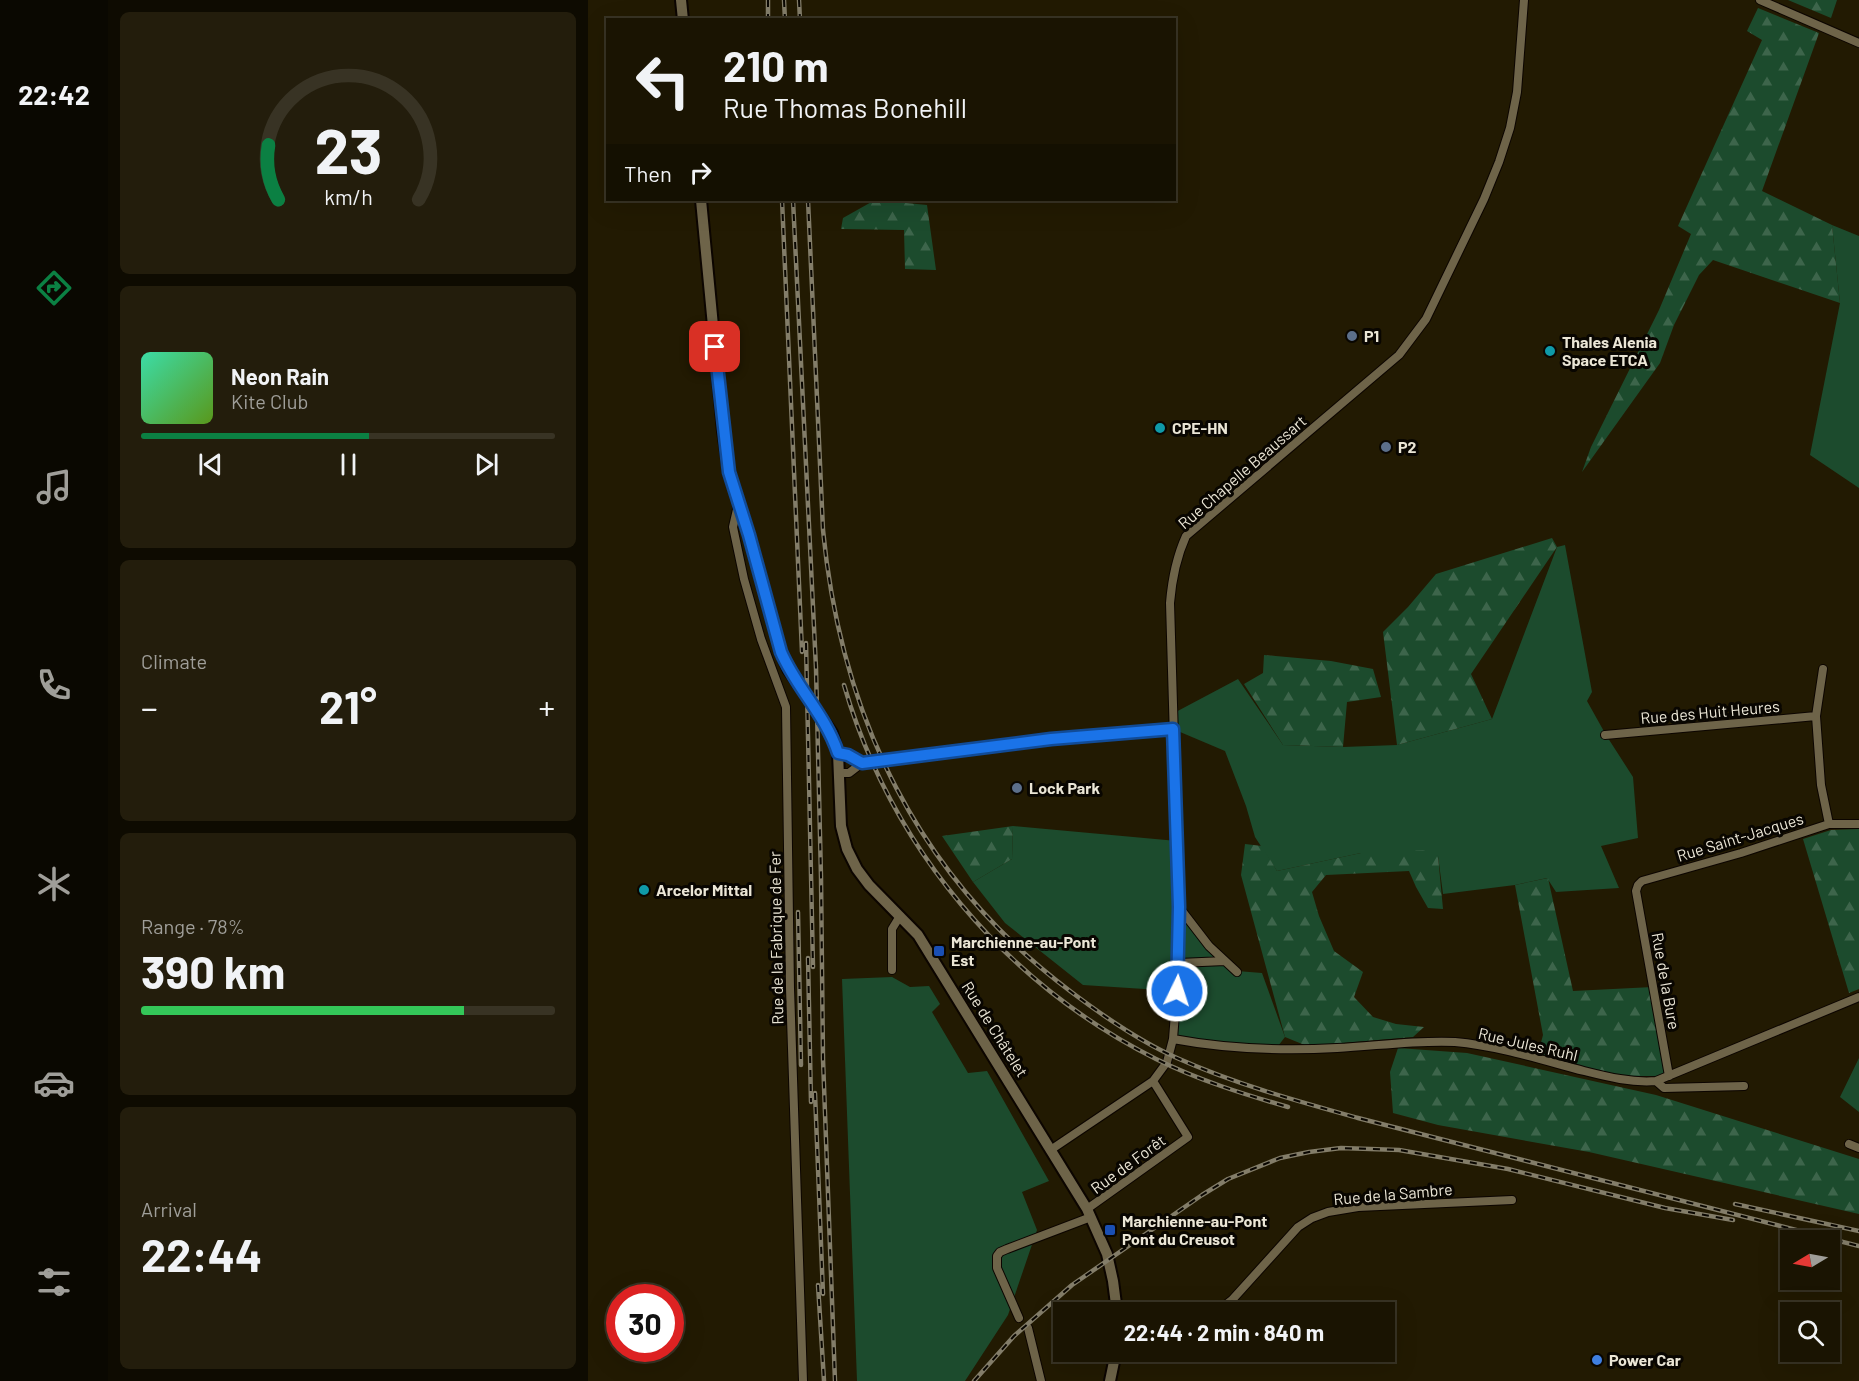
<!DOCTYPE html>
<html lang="en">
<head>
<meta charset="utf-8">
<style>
	body { margin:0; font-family:Barlow,sans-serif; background:#231d0c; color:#f1f3f6; height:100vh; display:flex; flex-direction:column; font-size:22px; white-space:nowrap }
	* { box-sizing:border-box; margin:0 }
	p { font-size:20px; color:#9f9e99 }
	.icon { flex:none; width:33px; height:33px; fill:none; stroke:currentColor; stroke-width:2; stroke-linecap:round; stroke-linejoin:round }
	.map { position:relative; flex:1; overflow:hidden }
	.panel { display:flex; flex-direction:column; gap:12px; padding:12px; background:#0e0b01; width:480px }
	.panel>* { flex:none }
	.hud { position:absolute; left:18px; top:18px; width:570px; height:183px; border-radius:0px; box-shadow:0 6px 24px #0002,0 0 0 2px #383324; background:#1a1402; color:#f1f3f6; overflow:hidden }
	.needle { width:39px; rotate:260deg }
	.fabs { position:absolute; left:1192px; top:1230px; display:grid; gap:12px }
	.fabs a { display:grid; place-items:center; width:60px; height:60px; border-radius:0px; background:#1a1402; box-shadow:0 6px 24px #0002,0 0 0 2px #383324; font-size:30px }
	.speed { position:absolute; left:18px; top:1284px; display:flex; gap:12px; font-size:30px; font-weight:700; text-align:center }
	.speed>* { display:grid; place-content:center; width:78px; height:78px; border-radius:50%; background:#1a1402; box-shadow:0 6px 24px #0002,0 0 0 2px #383324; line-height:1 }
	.speed .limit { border:9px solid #d22; background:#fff; color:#111 }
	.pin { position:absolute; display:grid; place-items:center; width:51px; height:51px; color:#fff; margin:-26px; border-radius:12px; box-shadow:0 3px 9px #0006 }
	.me { position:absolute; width:66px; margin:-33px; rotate:4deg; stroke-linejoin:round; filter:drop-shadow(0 0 4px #0008) }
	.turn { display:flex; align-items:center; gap:21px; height:126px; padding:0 18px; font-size:27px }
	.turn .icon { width:78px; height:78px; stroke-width:2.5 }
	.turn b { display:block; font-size:42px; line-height:51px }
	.then { display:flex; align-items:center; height:57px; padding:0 18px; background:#0003; gap:12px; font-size:22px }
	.big { font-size:45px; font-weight:700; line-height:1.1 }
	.panel .widget { flex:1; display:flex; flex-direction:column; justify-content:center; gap:9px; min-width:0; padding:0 21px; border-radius:9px; background:#231d0c }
	.panel .dial { align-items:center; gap:0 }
	.dial svg { height:156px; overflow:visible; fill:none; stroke:#383324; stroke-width:7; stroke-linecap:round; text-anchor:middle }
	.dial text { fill:#f1f3f6; stroke:none }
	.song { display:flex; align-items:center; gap:18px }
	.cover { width:72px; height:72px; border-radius:9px; background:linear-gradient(135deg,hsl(160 70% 55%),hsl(90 70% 35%)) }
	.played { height:6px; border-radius:3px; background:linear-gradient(90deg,#0b8043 55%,#383324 55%) }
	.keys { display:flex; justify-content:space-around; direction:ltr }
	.heat { display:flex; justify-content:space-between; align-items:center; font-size:33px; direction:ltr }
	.charge { height:9px; border-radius:4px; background:linear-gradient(90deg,#34c759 78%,#383324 0) }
	.trip { position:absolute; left:465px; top:1302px; width:342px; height:60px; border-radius:0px; background:#1a1402; box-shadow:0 6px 24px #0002,0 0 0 2px #383324; font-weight:700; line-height:60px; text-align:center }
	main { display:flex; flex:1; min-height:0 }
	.tab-bar { display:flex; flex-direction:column; width:108px; justify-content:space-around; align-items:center; background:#0a0801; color:#9f9e99 }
	.tab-bar .icon { width:42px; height:42px }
	.tab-bar .current { color:#0b8043 }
	.tab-bar b { font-size:27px; color:#f1f3f6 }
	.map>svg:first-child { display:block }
	.green { fill:#1c4b2d }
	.forest { fill:url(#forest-firs) }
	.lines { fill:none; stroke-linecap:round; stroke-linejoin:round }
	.street-casing { stroke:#0c0500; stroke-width:10 }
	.secondary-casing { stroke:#0c0500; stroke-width:14 }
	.street { stroke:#6e6449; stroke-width:8 }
	.secondary { stroke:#6e6449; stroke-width:10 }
	.rail-casing { stroke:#837d69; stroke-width:4.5 }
	.rail { stroke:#090601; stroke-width:2; stroke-dasharray:7; stroke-linecap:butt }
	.street-bridge-casing { stroke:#0c0500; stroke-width:10; stroke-linecap:butt }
	.secondary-bridge-casing { stroke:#0c0500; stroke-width:14; stroke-linecap:butt }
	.street-bridge { stroke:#6e6449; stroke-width:8 }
	.secondary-bridge { stroke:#6e6449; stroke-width:10 }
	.route-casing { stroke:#114b97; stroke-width:15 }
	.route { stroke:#1a73e8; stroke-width:10 }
	.service-dot { fill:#5c6f8a; stroke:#090601; stroke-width:2 }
	.culture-dot { fill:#0f9aa8; stroke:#090601; stroke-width:2 }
	.transit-dot { fill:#1a4fb4; stroke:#090601; stroke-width:2 }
	.shop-dot { fill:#3f7fe0; stroke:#090601; stroke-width:2 }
	.labels { text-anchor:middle; stroke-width:6; stroke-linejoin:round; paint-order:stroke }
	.poi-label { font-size:16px; font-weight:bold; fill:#ebe6d6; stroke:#090601; text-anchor:start }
	.street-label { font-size:16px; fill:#ebe6d6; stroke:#090601 }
</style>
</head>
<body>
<main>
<nav class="tab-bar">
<b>22:42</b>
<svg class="icon current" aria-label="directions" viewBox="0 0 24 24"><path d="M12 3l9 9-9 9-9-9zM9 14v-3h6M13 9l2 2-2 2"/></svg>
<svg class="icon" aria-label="music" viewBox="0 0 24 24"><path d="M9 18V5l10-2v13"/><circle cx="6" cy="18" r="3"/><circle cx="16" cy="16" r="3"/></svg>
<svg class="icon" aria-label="phone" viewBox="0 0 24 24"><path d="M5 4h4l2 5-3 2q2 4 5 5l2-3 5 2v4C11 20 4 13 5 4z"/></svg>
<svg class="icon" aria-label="climate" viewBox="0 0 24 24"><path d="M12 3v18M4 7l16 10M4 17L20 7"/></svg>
<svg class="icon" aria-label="car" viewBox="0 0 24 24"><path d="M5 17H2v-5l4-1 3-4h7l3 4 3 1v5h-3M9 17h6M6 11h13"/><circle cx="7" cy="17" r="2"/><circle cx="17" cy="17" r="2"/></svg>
<svg class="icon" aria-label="filters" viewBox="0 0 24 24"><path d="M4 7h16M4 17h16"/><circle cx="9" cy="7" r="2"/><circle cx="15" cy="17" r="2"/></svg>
</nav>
<section class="panel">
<div class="widget dial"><svg viewBox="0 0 100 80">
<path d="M14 69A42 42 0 1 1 86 69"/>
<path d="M14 69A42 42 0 0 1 9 41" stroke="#0b8043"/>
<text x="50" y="56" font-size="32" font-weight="700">23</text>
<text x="50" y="72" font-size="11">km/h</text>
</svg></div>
<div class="widget">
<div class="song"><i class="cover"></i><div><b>Neon Rain</b><p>Kite Club</p></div></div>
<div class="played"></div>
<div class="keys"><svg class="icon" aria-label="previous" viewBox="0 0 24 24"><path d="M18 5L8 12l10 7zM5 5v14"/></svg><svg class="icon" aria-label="pause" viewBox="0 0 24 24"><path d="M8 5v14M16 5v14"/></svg><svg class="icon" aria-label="next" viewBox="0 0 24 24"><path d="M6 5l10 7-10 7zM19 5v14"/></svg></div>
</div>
<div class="widget"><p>Climate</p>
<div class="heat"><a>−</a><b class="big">21°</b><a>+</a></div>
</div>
<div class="widget"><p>Range · 78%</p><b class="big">390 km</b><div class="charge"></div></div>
<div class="widget"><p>Arrival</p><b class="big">22:44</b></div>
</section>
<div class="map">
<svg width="1271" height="1381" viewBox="0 0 1271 1381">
	<defs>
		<pattern id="forest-firs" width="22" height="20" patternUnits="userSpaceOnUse" patternTransform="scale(1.5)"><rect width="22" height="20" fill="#1c4b2d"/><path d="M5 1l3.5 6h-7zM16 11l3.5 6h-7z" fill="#3d654b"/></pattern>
	</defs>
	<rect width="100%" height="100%" fill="#221a02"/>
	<path class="green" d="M 1244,225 L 1271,236 L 1271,488 L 1222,455 L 1252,303 Z
		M 977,545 L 1004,692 L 999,701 L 1018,735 L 1045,777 L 1050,838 L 1013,846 L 1031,888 L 968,892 L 959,878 L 927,885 L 855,894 L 850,856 L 773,853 L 689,871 L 667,837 L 658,806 L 637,751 L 585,729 L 584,714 L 650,679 L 695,745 L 755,747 L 809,745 L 904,719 L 969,547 Z
		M 425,826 L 589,841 L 591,914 L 649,971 L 674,973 L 697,1037 L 687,1050 L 585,1039 L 587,991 L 495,985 L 417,923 L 385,882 L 424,859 Z
		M 304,977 L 322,987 L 341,986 L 352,1004 L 344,1012 L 380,1073 L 399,1071 L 461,1181 L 434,1192 L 449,1230 L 420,1315 L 377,1381 L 269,1381 L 254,979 Z
		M 1271,1058 L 1271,1112 L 1252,1097 Z"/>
	<path class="forest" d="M 1200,0 L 1249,0 L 1243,18 Z
		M 1170,8 L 1231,33 L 1174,191 L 1244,225 L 1252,303 L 1125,260 L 1111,275 L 1086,325 L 1072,363 L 994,472 L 1003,447 L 1071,310 L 1103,234 L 1090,226 L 1174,40 L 1159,31 Z
		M 287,200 L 339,205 L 348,270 L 317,269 L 316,230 L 253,229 L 255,218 Z
		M 964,538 L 969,547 L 883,674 L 904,719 L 809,745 L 795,632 L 820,607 L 848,574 Z
		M 676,655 L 743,661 L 785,669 L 793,697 L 759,702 L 755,747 L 695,745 L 656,684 L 675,673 Z
		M 425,826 L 424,859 L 385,882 L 354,836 Z
		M 1271,829 L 1271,989 L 1261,993 L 1215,839 L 1243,830 Z
		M 657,844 L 674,846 L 689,871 L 773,853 L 835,850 L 850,856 L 855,909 L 840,908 L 828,887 L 821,871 L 738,875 L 724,892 L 731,916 L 746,951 L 775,972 L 766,997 L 785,1017 L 808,1024 L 836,1027 L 825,1037 L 719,1046 L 697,1037 L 653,875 Z
		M 960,878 L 985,991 L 1065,987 L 1081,1076 L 1019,1076 L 950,1054 L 955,1035 L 927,885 Z
		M 810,1048 L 879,1053 L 1068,1095 L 1271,1159 L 1271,1214 L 1001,1152 L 850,1125 L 805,1113 L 802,1072 Z"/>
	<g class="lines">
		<g class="street-casing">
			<path id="street" d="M 1172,0 L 1271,43
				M 150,505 L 145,527 L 156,579 L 173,639 L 198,707 L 202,988 L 215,1381
				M 1235,669 L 1228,716 L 1233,785 L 1241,824
				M 1017,735 L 1228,716
				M 250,753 L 260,755 L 274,763 L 261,773 L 251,773
				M 309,759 L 463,739 L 585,729
				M 591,907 L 621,946 L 649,972
				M 591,963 L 637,961
				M 304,970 L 304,929 L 312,916
				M 585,1039 C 639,1049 694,1051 749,1048 C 788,1046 828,1040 867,1042 C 911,1046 954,1060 996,1071 C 1020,1077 1044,1083 1068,1081 L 1271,997
				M 1081,1076 L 1048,891 L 1050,885 L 1054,881 L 1153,853 L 1241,824 L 1271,824
				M 1068,1081 L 1076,1088 L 1156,1086
				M 1261,1144 L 1271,1148
				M 464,1149 L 565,1081 L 579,1062 L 585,1039 L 591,963 L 591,907 L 582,603 C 584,579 588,558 598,536 L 811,355 L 838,319 L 896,199 L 911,162 L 922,128 L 929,92 L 936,0
				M 499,1209 L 600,1137 L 565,1081
				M 620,1312 L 635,1307 L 644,1300 L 710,1227 L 724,1218 L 740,1212 L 770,1207 L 924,1200
				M 431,1318 L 409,1268 L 409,1256 L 412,1252 L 419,1249 L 503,1217
				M 440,1328 L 453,1381"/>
		</g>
		<g class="secondary-casing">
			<path id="secondary" d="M 93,0 L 95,20
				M 113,200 L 135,431 L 141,472 L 161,535 L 193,652 L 200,669
				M 250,753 L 253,826 L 259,849 L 269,869 L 281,885 L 330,935 L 499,1209 L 519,1254 L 525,1281 L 529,1312
				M 522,1381 L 528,1352"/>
		</g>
		<use href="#street" class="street"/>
		<use href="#secondary" class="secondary"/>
		<g class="rail-casing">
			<path id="rail" d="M 180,0 L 180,20
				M 196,0 L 197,20
				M 211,0 L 212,20
				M 194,200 L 214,652
				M 205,200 L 228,668 L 233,877 L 235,1059 L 247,1381
				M 220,200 L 235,530 C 253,717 330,877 482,991 C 515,1016 551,1041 589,1058 C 647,1084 709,1101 770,1118 L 1271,1246
				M 218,643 L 225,967
				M 256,685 C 303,847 417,983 568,1059 C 610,1080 655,1094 700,1107
				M 210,912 L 213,1065
				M 220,958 L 223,1102
				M 227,1093 L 235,1294
				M 1147,1204 L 1271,1231
				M 230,1285 L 236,1381
				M 386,1381 L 426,1336 L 484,1285 L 614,1195 L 640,1179 L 692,1158 L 721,1152 L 753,1148 L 811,1150 L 920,1169 L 1077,1208 L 1145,1220"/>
		</g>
		<use href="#rail" class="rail"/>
		<g class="street-bridge-casing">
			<path id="street-bridge" d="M 274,763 L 309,759"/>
		</g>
		<g class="secondary-bridge-casing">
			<path id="secondary-bridge" d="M 200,669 L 244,733 L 250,753"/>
		</g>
		<use href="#street-bridge" class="street-bridge"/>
		<use href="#secondary-bridge" class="secondary-bridge"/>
	</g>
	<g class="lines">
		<g class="route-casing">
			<path id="route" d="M 127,347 L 141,472 L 161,535 L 193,652 C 209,689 237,714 250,753 L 260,755 L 274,763 L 463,739 L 585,729 L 591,907 L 589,991"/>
		</g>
		<use href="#route" class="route"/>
	</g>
	<g class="service-dot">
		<circle cx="764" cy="336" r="6"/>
		<circle cx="798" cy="447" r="6"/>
		<circle cx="429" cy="788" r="6"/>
	</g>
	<g class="culture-dot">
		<circle cx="962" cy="351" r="6"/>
		<circle cx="572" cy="428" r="6"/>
		<circle cx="56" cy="890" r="6"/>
	</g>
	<g class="transit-dot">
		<rect x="345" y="945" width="12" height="12" rx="3"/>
		<rect x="516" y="1224" width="12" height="12" rx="3"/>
	</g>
	<circle class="shop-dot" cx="1009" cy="1360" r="6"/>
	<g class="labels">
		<g class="poi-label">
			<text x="776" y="342">P1</text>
			<text x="974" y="348">Thales Alenia<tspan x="974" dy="18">Space ETCA</tspan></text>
			<text x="584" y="434">CPE-HN</text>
			<text x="810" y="453">P2</text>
			<text x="441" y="794">Lock Park</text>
			<text x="68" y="896">Arcelor Mittal</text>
			<text x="363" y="948">Marchienne-au-Pont<tspan x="363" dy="18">Est</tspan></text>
			<text x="534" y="1227">Marchienne-au-Pont<tspan x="534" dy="18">Pont du Creusot</tspan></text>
			<text x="1021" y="1366">Power Car</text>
		</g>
		<g class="street-label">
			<text transform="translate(654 472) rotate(-41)" y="6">Rue Chapelle Beaussart</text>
			<text transform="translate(1122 712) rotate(-5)" y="6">Rue des Huit Heures</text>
			<text transform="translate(1152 837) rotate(-17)" y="6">Rue Saint-Jacques</text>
			<text transform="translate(188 938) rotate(-91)" y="6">Rue de la Fabrique de Fer</text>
			<text transform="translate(1078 981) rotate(80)" y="6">Rue de la Bure</text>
			<text transform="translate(407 1029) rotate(58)" y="6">Rue de Châtelet</text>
			<text transform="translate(940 1044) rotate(13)" y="6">Rue Jules Ruhl</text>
			<text transform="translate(540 1164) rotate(-36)" y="6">Rue de Forêt</text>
			<text transform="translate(805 1194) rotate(-5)" y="6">Rue de la Sambre</text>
		</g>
	</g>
</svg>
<div class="fabs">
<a><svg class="needle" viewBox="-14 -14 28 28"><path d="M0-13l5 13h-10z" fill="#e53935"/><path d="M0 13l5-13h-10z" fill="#9f9e99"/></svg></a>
<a><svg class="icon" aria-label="search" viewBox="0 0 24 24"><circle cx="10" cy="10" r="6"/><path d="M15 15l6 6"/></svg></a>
</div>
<div class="speed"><div class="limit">30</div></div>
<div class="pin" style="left:127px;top:347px;background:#d93025"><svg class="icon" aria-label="arrive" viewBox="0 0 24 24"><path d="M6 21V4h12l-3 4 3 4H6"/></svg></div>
<svg class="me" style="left:589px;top:991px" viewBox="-20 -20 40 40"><circle r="17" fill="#1a73e8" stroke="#fff" stroke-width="3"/><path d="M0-11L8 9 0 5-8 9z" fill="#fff"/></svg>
<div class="trip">22:44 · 2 min · 840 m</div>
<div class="hud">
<div class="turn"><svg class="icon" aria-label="left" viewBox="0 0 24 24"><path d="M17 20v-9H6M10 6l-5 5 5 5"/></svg><div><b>210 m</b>Rue Thomas Bonehill</div></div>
<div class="then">Then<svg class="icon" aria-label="right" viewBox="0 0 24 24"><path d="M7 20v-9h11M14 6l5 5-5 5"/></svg></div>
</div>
</div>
</main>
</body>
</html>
